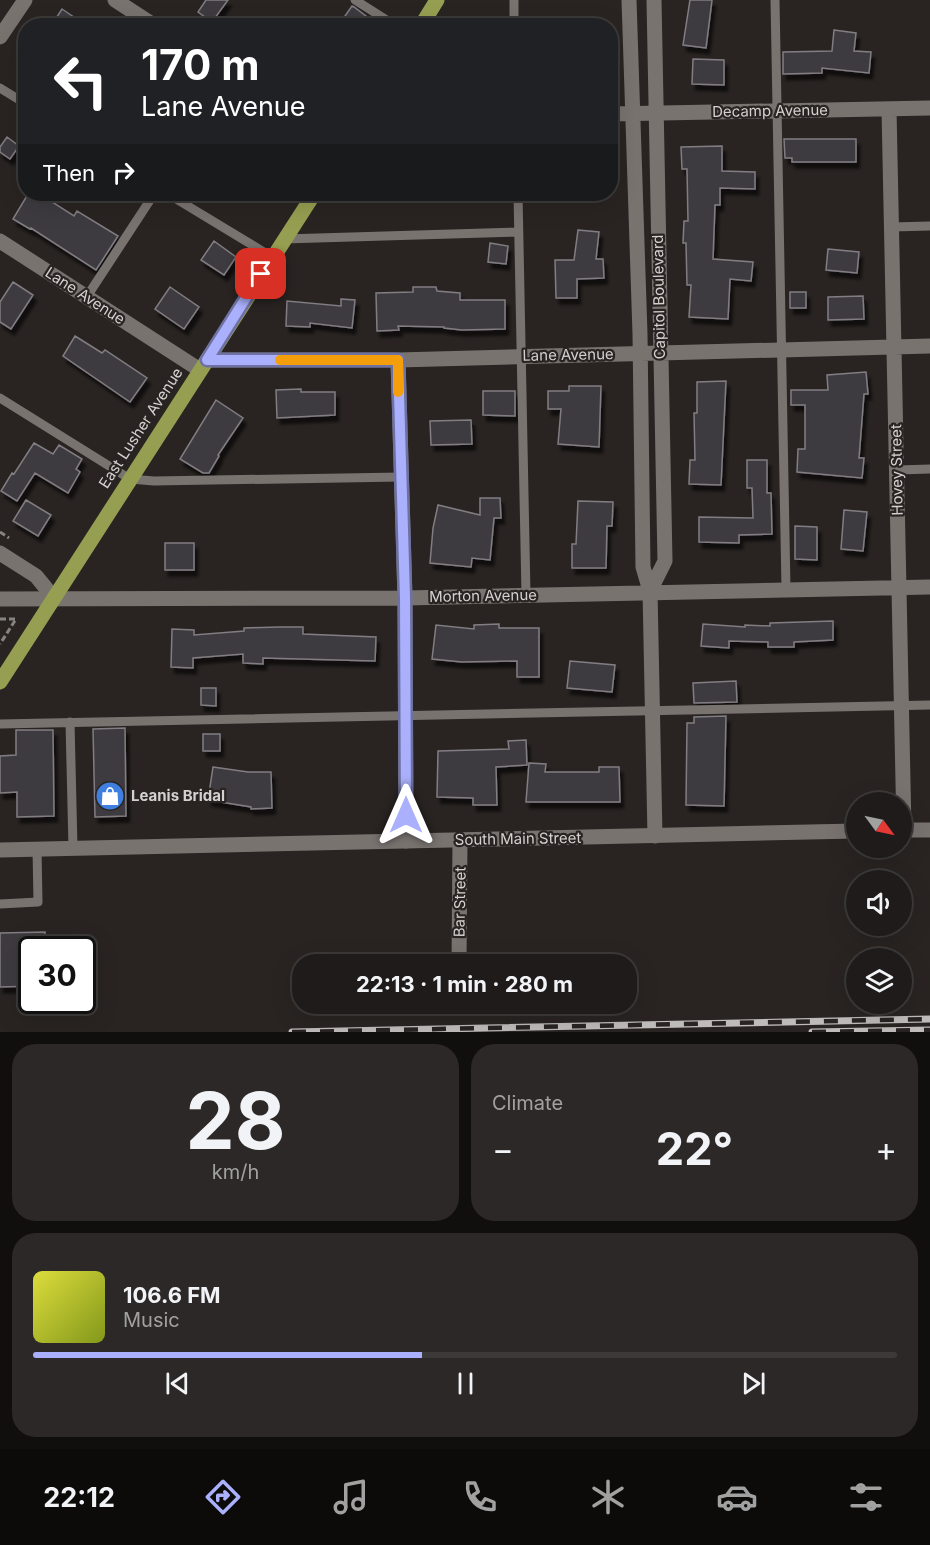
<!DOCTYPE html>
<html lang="en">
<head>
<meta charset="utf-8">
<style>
	body { margin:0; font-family:Inter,sans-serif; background:#2c2827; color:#f1f3f6; height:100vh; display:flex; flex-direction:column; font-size:22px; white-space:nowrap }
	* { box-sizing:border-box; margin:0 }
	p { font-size:20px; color:#a1a1a2 }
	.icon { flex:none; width:33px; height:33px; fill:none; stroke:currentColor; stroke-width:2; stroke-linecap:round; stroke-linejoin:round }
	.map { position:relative; height:1032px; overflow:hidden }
	.drawer { display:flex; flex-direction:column; gap:12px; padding:12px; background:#110f0e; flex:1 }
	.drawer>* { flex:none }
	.top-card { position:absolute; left:18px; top:18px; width:600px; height:183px; border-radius:24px; box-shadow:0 6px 24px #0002,0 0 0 2px #3c3939; background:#202124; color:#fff; overflow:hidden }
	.needle { width:39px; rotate:123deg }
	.controls { position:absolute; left:846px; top:792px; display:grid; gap:12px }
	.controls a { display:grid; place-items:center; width:66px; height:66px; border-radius:50%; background:#1f1b1a; box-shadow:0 6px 24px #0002,0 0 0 2px #3c3939; font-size:30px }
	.speed { position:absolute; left:18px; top:936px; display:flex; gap:12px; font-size:30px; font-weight:700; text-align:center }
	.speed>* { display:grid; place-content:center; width:78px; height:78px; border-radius:50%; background:#1f1b1a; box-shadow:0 6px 24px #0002,0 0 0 2px #3c3939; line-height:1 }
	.speed .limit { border:3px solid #111; border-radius:9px; background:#fff; color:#111 }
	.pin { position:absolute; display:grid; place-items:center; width:51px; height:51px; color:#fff; margin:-26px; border-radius:12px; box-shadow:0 3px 9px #0006 }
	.me { position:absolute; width:66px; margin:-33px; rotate:0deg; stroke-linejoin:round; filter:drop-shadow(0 0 4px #0008) }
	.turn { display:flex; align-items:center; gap:21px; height:126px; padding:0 24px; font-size:27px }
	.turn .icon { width:78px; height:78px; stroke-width:2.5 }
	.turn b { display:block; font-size:42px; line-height:51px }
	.then { display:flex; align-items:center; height:57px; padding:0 24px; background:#0003; gap:12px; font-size:22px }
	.big { font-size:45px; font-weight:700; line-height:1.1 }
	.drawer .tile { flex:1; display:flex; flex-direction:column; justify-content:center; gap:9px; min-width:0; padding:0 21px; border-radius:24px; background:#2c2827 }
	.drawer .dial { align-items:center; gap:0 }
	.dial b { font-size:78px; line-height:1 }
	.song { display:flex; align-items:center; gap:18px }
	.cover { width:72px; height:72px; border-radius:9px; background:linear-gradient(135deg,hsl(60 70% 55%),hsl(70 70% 35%)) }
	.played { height:6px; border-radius:3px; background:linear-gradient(90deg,#aab0fb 45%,#3c3939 45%) }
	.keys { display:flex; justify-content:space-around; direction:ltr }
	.heat { display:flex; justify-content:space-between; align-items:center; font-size:33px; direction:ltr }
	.drawer .tiles { flex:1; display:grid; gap:12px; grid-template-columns:1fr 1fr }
	.tile:last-child { grid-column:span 2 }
	.trip { position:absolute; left:292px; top:954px; width:345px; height:60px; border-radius:24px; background:#1f1b1a; box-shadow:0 6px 24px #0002,0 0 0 2px #3c3939; font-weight:700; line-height:60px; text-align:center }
	.tabs { display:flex; height:96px; justify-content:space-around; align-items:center; background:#0c0b0a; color:#a1a1a2 }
	.tabs .icon { width:42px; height:42px }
	.tabs .selected { color:#aab0fb }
	.tabs b { font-size:27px; color:#f1f3f6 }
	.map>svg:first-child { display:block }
	.building { fill:#3e3b3f; stroke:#817d82; stroke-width:1.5; filter:url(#shadow) }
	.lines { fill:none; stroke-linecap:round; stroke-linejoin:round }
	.path { stroke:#868381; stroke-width:3; stroke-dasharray:6 3; stroke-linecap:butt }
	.lane { stroke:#797370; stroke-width:9 }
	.street { stroke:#797370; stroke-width:15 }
	.secondary { stroke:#797370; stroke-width:15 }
	.primary { stroke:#969f51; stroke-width:15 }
	.rail-casing { stroke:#bebbba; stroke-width:7 }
	.rail { stroke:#292422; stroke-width:4.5; stroke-dasharray:14; stroke-linecap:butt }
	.route-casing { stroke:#6e72a3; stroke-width:15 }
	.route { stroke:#aab0fb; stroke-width:10 }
	.slow { stroke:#f59e0b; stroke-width:10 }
	.labels { text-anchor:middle; stroke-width:4.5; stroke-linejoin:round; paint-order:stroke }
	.street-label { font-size:15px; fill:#d4d1d0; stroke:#292422 }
	.poi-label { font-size:15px; font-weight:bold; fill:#d4d1d0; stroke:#292422; text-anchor:start }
</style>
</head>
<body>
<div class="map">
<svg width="930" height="1032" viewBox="0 0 930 1032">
	<defs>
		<filter id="shadow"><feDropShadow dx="3.5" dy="6" stdDeviation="1.5" flood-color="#0009"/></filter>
	</defs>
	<rect width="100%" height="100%" fill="#292422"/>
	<path class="building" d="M 206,0 L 228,0 L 212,22 L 198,12 Z
		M 690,0 L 712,0 L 706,48 L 683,45 Z
		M 352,6 L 354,7 L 379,26 L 338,26 Z
		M 62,9 L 87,26 L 51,26 Z
		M 834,30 L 856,33 L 854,51 L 871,52 L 869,73 L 822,68 L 822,73 L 783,74 L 783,52 L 832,51 Z
		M 693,59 L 724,60 L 724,85 L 692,84 Z
		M 7,137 L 19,146 L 10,159 L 0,152 L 0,147 Z
		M 784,139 L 856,139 L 856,162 L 792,162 L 792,158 L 785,158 Z
		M 722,146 L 722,171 L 755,172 L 755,189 L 720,188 L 720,205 L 715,205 L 713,259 L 753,262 L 751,281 L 730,279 L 728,319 L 689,317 L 691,285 L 687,285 L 686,243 L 683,243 L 684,221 L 688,221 L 687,169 L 682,169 L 681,147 Z
		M 28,194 L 52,194 L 49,200 L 74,216 L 77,211 L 118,236 L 96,270 L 31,228 L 30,229 L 13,219 Z
		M 578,230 L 599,232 L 596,259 L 603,259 L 604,278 L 577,279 L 577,298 L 556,298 L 555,260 L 574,260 Z
		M 214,241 L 236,257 L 224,275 L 201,260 Z
		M 490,243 L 508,246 L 506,264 L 488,262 Z
		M 828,249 L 859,252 L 857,273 L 826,270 Z
		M 13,282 L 33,295 L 11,329 L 0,322 L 0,302 Z
		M 170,287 L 199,307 L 184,329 L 155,309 Z
		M 413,287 L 436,287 L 437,291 L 460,293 L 460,300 L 505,300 L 505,329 L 462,330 L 444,328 L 444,327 L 398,326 L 399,330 L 377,331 L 376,293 L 413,292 Z
		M 790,292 L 806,292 L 806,308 L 790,308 Z
		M 863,296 L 864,319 L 828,320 L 828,297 Z
		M 341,299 L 355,300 L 352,328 L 310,323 L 310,327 L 286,326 L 287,301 L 341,306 Z
		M 75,336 L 102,353 L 105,350 L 147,378 L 130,402 L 63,356 Z
		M 866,372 L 868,394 L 864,394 L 859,458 L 864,458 L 862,478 L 797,472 L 798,449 L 805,449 L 805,405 L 791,405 L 791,390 L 828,390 L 827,375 Z
		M 726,381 L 721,485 L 689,484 L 690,460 L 695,460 L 694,413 L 697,413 L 697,382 Z
		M 569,386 L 601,386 L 599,447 L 558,444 L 561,409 L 548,409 L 548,391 L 569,391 Z
		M 301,389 L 301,392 L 335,392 L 335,415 L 277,418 L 276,390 Z
		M 483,391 L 515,391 L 515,416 L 483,415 Z
		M 216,400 L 243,418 L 218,455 L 219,456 L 209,473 L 203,473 L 180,459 Z
		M 471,420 L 472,444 L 431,445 L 430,421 Z
		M 34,443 L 53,454 L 59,445 L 82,459 L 76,469 L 80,472 L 68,493 L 35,473 L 17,501 L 1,491 L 12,473 L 14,474 Z
		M 747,460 L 767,460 L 767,493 L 771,493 L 772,534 L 739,535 L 739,543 L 699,542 L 699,517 L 753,518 L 752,488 L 747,488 Z
		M 480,498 L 500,498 L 501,518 L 494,518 L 490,560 L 472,558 L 471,567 L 430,563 L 433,528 L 438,505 L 480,515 Z
		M 26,500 L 51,515 L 38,536 L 13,521 Z
		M 578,501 L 613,502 L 612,526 L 607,526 L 606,568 L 572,568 L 572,544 L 576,544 Z
		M 844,510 L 867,512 L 863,551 L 841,549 Z
		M 795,526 L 817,527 L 817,560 L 795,559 Z
		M 165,543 L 194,543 L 194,570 L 165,570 Z
		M 833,621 L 833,640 L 794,642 L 794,647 L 768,647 L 768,642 L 729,641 L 729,648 L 701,646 L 703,624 L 745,627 L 745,625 L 770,626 L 770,623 Z
		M 499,624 L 499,628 L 539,628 L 539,677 L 517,677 L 517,661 L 462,662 L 432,659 L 436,625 L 474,629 L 474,625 Z
		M 279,627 L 303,627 L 303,634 L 376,637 L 375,661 L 263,658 L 263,664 L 243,663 L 243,654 L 193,658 L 193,668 L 171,667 L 172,629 L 194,630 L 194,635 L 244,631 L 244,628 Z
		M 570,661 L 615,665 L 612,692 L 567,688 Z
		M 736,681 L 737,702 L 694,703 L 693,683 Z
		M 201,688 L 216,688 L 216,706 L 201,705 Z
		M 726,716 L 724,806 L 686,805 L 687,723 L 694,723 L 694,717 Z
		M 125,728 L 126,816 L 95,817 L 93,729 Z
		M 16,730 L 53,730 L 54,816 L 17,817 L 17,792 L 0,793 L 0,756 L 16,755 Z
		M 203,734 L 220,734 L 220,751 L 203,751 Z
		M 526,740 L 527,765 L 496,767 L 497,805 L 473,805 L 473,798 L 437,797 L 438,751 L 509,749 L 508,741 Z
		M 529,763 L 546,764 L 545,772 L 599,772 L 599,767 L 619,767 L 620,802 L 526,802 Z
		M 213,767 L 248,772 L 271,772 L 272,808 L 251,809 L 251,807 L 208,800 Z
		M 45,932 L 45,950 L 32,950 L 32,986 L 0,987 L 0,933 Z"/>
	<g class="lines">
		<path class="path" d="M 0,532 L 9,538
			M 0,619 L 16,619 L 0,644"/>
		<path class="lane" d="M 355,0 L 396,26
			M 514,0 L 514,26
			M 775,0 L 786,589
			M 0,88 L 26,104
			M 168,194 L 272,257
			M 518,194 L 526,595
			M 892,227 L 930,226
			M 284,239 L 518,232
			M 86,298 L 154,194
			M 0,398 L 130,479 L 154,481 L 401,477
			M 898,470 L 930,469
			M 70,722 L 73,848
			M 0,724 L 930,705
			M 0,904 L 38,902 L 37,849"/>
		<path class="street" d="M 115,0 L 155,26
			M 629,0 L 640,334 L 643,567 L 650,591 L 655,836
			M 0,37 L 25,0
			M 889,109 L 904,830
			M 610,114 L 930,108
			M 0,241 L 200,370
			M 207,360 L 398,360 L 930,346
			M 398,360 L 405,598 L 406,841
			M 650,591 L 665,561 L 654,0
			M 0,599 L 405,598 L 930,587
			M 459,964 L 460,840"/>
		<path class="secondary" d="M 0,553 L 36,576 L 54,598
			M 902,830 L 930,830
			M 0,850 L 856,831"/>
		<path class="primary" d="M 421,26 L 437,0
			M 0,682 L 314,194"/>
		<g class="rail-casing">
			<path id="rail" d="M 292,1032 L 930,1019
				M 812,1032 L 930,1030"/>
		</g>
		<use href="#rail" class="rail"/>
	</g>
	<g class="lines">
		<g class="route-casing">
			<path id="route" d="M 261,274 L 207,360 L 398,360 L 405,598 L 406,815"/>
		</g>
		<use href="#route" class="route"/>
		<path class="slow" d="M 280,360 L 398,360 L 398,392"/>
	</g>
	<defs>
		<g id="shop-disc" transform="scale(1.5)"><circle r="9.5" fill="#3f7fe0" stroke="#292422"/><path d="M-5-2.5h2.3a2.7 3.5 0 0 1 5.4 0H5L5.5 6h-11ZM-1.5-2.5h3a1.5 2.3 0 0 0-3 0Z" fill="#fff"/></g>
	</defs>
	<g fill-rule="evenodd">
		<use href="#shop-disc" x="110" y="796"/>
	</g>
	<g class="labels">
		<g class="street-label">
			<text transform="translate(770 111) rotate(-1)" y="5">Decamp Avenue</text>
			<text transform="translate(85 296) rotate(33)" y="5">Lane Avenue</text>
			<text transform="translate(659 297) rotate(-91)" y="5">Capitol Boulevard</text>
			<text transform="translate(568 355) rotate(-1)" y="5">Lane Avenue</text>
			<text transform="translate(141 428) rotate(-57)" y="5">East Lusher Avenue</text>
			<text transform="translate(897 470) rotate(-91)" y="5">Hovey Street</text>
			<text transform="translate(483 596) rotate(-1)" y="5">Morton Avenue</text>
			<text transform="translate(518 839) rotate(-1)" y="5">South Main Street</text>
			<text transform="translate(460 902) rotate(-89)" y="5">Bar Street</text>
		</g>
		<g class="poi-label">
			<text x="131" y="801">Leanis Bridal</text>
		</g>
	</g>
</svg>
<div class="controls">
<a><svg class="needle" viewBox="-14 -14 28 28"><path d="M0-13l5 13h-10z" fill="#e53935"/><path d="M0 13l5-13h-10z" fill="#a1a1a2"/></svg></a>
<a><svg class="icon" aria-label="sound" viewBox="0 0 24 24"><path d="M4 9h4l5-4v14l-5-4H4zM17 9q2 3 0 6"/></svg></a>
<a><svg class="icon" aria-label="layers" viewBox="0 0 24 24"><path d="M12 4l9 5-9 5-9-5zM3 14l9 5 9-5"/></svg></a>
</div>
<div class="speed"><div class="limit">30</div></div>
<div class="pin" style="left:261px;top:274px;background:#d93025"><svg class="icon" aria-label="arrive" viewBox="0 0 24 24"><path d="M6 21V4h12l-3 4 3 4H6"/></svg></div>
<svg class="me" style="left:406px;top:815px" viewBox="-20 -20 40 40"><path d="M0-17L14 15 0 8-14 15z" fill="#aab0fb" stroke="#fff" stroke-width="4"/></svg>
<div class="trip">22:13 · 1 min · 280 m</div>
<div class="top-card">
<div class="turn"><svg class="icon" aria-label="left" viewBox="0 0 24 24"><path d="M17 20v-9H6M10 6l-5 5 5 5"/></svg><div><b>170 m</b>Lane Avenue</div></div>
<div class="then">Then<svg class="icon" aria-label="right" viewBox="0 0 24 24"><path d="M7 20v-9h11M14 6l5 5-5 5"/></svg></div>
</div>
</div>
<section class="drawer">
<div class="tiles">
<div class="tile dial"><b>28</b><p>km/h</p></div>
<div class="tile"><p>Climate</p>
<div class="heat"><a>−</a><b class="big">22°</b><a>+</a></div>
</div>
<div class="tile">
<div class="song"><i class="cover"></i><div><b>106.6 FM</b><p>Music</p></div></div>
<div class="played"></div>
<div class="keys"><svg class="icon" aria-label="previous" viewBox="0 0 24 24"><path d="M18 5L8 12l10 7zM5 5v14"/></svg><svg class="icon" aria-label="pause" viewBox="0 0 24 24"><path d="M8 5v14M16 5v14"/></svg><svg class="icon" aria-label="next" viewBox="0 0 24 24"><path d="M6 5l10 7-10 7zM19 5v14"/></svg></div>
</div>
</div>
</section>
<nav class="tabs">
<b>22:12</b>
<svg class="icon selected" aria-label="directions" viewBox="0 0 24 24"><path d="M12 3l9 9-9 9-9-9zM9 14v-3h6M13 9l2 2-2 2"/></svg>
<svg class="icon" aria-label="music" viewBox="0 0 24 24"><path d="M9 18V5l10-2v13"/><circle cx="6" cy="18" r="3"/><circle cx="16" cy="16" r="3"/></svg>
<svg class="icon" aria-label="phone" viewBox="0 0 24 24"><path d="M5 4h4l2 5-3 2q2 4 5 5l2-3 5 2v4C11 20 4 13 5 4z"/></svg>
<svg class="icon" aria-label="climate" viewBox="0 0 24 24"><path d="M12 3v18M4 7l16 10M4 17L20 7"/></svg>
<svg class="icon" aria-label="car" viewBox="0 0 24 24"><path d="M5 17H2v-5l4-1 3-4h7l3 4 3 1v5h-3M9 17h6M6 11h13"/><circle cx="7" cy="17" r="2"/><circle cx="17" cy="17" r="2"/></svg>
<svg class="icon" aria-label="filters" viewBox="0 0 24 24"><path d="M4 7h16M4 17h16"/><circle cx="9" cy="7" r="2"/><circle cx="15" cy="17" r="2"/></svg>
</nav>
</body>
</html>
